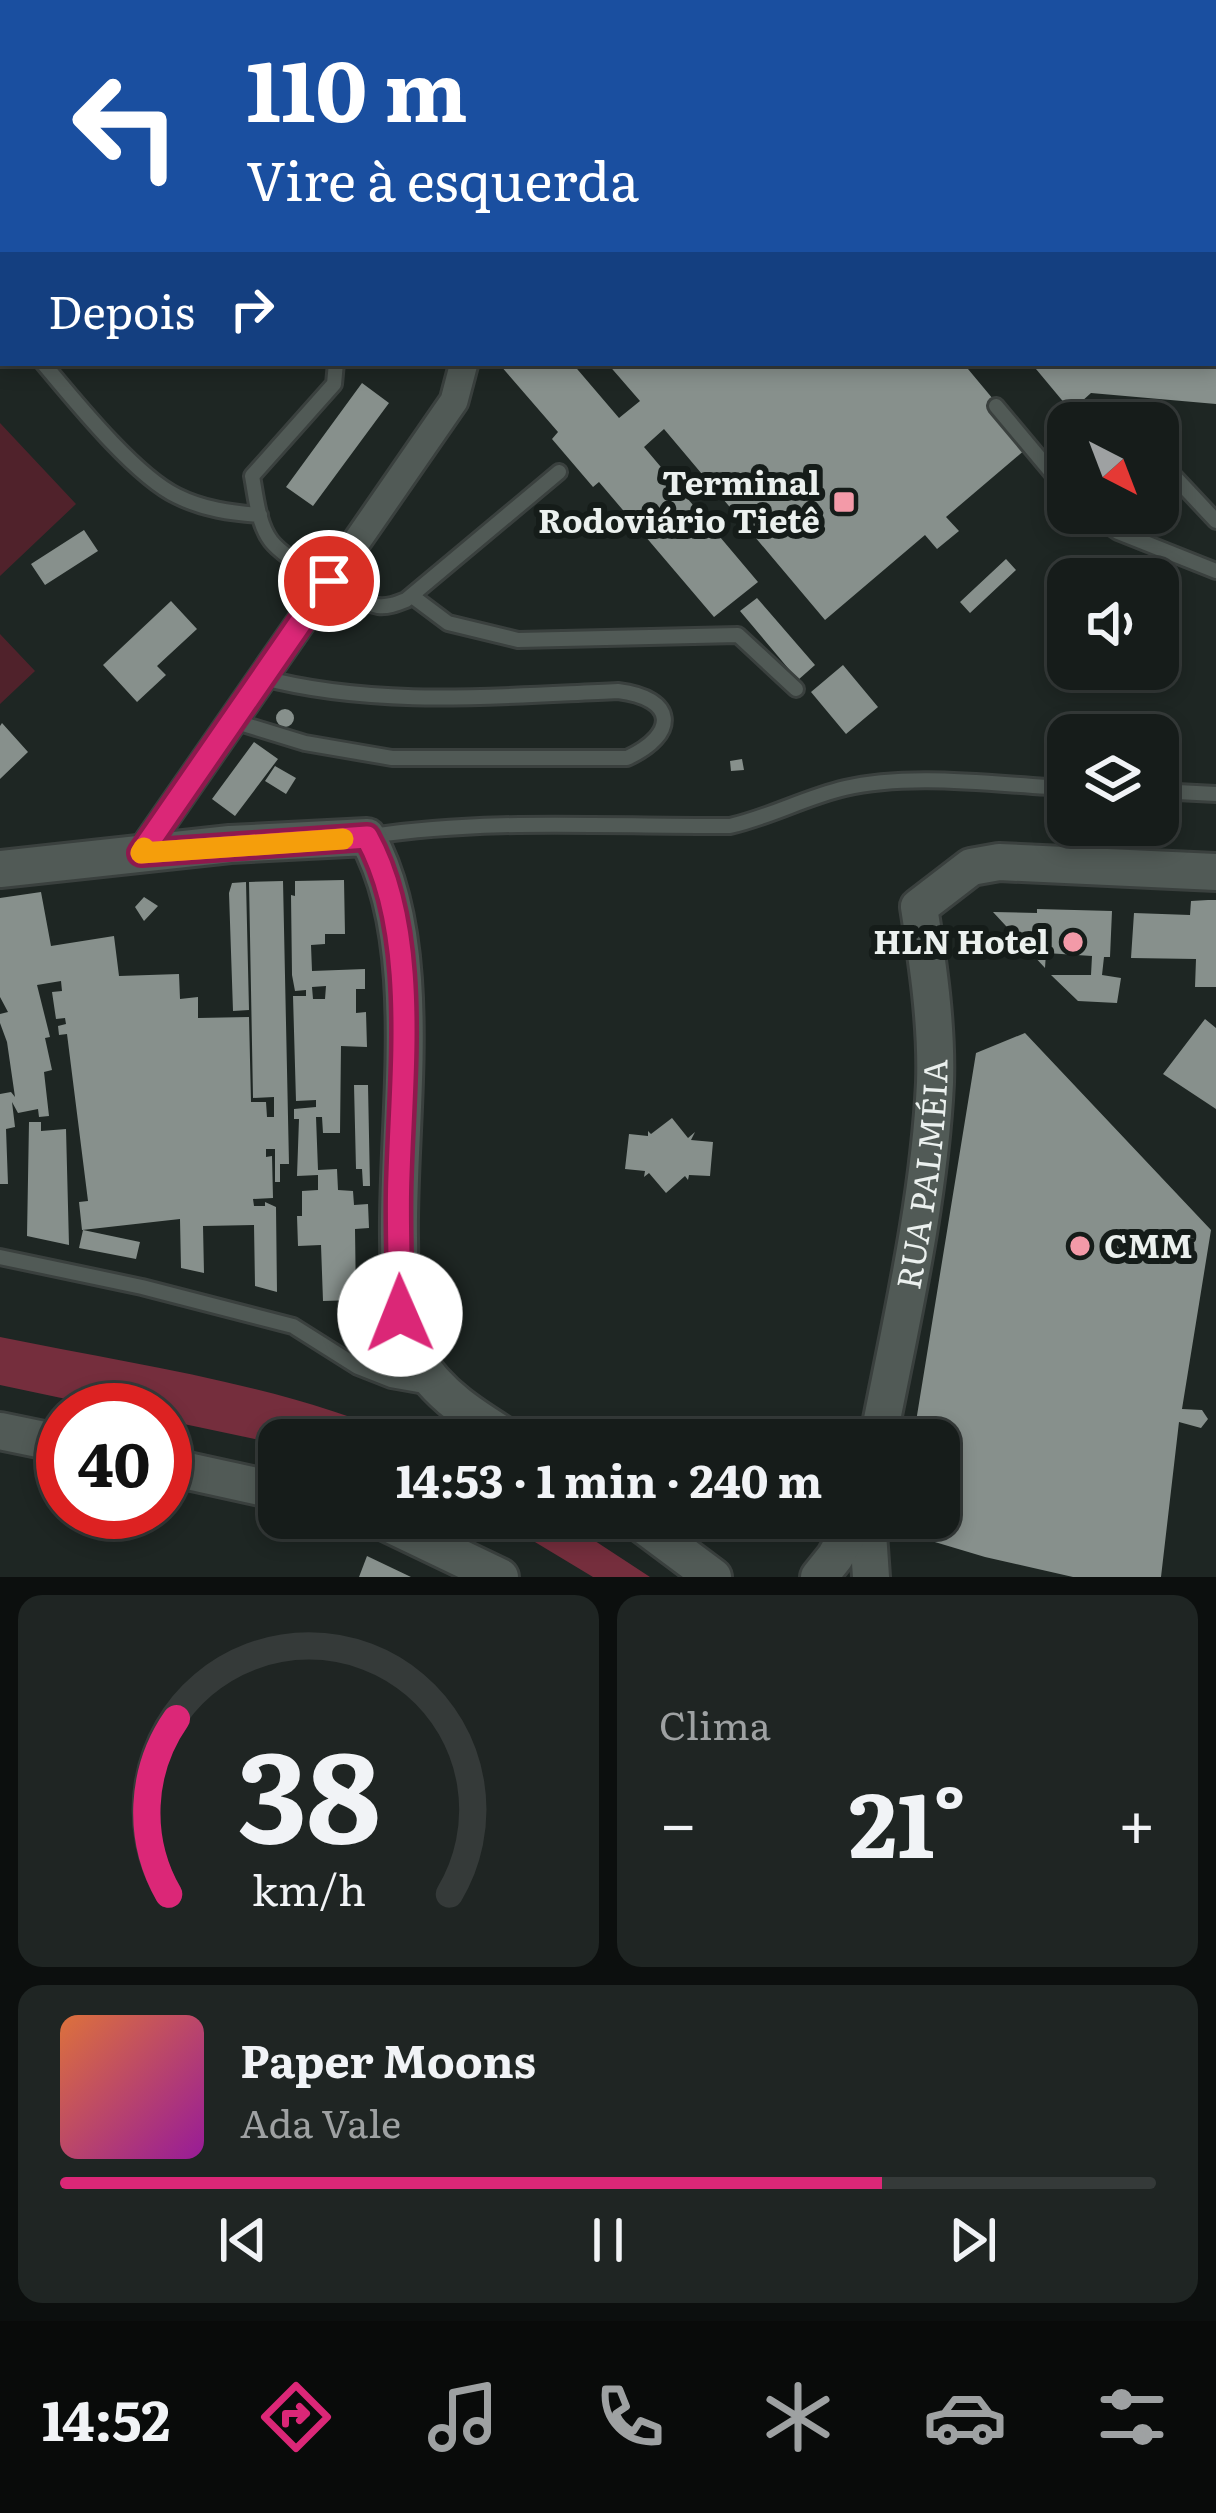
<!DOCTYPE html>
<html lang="pt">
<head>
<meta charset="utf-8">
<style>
	body { margin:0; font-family:Literata,serif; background:#1f2523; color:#f1f3f6; height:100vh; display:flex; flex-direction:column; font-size:45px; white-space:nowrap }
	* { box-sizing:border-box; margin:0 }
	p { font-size:39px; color:#9ea1a2 }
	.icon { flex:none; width:66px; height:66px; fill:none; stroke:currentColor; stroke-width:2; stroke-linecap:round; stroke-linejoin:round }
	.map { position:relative; height:1577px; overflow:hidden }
	.details { display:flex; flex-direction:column; gap:18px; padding:18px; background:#0c0f0e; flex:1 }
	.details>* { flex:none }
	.banner { position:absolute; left:0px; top:0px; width:1218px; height:366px; box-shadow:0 6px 18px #0003,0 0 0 3px #353a39; background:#1a4fa0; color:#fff; overflow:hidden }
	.needle { width:78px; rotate:138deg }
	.fabs { position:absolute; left:1047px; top:402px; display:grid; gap:24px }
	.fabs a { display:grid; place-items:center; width:132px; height:132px; border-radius:24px; background:#161c1a; box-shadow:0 6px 18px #0003,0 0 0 3px #353a39; font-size:60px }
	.speed { position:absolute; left:36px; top:1383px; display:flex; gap:24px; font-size:60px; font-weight:700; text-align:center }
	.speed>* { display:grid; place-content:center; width:156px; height:156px; border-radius:50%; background:#161c1a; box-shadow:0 6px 18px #0003,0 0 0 3px #353a39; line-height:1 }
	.speed .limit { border:18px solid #d22; background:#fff; color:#111 }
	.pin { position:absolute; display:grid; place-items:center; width:102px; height:102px; color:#fff; margin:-51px; border:6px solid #fff; border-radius:50%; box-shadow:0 3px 12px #0007 }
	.me { position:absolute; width:132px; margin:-66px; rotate:359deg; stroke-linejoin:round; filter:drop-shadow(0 0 9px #0008) }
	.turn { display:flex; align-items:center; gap:42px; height:252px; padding:0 48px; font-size:54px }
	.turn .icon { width:156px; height:156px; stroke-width:2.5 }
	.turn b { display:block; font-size:84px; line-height:102px }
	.then { display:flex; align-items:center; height:114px; padding:0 48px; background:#0003; gap:24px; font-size:45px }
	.big { font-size:90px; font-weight:700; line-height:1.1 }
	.details .widget { flex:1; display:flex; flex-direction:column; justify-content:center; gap:18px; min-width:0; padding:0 42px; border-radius:24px; background:#1f2523 }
	.details .dial { align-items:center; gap:0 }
	.dial svg { height:312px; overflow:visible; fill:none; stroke:#353a39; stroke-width:7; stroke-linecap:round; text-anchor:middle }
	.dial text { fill:#f1f3f6; stroke:none }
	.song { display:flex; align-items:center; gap:36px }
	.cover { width:144px; height:144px; border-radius:18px; background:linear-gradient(135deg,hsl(20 70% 55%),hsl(300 70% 35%)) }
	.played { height:12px; border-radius:6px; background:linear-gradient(90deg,#db2777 75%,#353a39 75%) }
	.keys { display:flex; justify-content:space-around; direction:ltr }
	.heat { display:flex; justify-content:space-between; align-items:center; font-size:66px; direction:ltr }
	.details .tiles { flex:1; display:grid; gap:18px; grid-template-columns:1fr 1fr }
	.widget:last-child { grid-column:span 2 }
	.trip { position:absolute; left:258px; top:1419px; width:702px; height:120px; border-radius:24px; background:#161c1a; box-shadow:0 6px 18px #0003,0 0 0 3px #353a39; font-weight:700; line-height:120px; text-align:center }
	.dock { display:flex; height:192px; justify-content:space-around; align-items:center; background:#090b0a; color:#9ea1a2 }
	.dock .icon { width:84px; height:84px }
	.dock .current { color:#db2777 }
	.dock b { font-size:54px; color:#f1f3f6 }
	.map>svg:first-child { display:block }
	.green { fill:#50222b }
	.water { fill:#752e3d }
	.building { fill:#87908c; fill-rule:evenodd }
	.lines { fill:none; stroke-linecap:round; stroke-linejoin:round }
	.lane-casing { stroke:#3a403e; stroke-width:20 }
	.street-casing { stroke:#3a403e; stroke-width:33 }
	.secondary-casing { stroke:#3a403e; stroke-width:42 }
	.lane { stroke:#515a56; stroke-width:14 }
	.street { stroke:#515a56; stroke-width:27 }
	.secondary { stroke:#515a56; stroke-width:36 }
	.route-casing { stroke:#8e194d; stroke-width:30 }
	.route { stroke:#db2777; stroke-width:21 }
	.slow { stroke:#f59e0b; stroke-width:21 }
	.poi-dot { fill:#f39aa8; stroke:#151c19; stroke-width:4.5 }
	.labels { text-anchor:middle; stroke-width:12; stroke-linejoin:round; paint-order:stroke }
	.poi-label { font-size:33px; font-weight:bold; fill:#ebf0ee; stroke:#151c19; text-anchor:end }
	.street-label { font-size:33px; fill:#ebf0ee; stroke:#151c19 }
</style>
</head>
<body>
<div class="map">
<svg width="1216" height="1577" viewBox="0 0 1216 1577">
	<rect width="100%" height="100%" fill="#1e2623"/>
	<path class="green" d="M 0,423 L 76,504 L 0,576 Z
		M 0,634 L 35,671 L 0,704 Z"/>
	<path class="water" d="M 0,1337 C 136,1365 282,1384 409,1440 L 279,1440 L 279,1444 L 165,1420 L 165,1410 L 118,1410 L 0,1385 Z
		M 495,1518 L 560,1518 L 650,1577 L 593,1577 Z"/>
	<path class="building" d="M 502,363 L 572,363 L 619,418 L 640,401 L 607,363 L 963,363 L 993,399 L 988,404 L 1026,449 L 946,517 L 959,531 L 937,549 L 925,535 L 825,620 L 664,429 L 644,447 L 758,582 L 714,617 L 599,482 L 593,487 L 552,439 L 558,432 L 500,365 Z
		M 1031,363 L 1216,363 L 1216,404 L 1091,393 L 1071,411 Z
		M 362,383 L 389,403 L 313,506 L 286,487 Z
		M 84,530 L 98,551 L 45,585 L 31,564 Z
		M 1006,559 L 1016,570 L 970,613 L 960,602 Z
		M 757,598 L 815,665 L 798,680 L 740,611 Z
		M 171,601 L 197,629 L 157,666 L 166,675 L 137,702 L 103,665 Z
		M 843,665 L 878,707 L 846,734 L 811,692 Z
		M276 718a9 9 0 1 1 18 0a9 9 0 1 1-18 0Z
		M 2,723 L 28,752 L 0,779 L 0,726 Z
		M 254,742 L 278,759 L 235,816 L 212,799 Z
		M 742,759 L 744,770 L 731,771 L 730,761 Z
		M 275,766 L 296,778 L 286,794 L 265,781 Z
		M 344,880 L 345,934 L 325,934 L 325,944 L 311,945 L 312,971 L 365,969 L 365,989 L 356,989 L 356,1013 L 366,1012 L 367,1047 L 341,1046 L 340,1133 L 323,1133 L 322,1117 L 316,1117 L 318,1170 L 337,1169 L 338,1190 L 353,1191 L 354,1205 L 368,1204 L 369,1228 L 355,1229 L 356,1300 L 323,1301 L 321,1245 L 298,1246 L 297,1216 L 302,1216 L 302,1191 L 318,1190 L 318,1175 L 297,1176 L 299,1119 L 294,1119 L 294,1109 L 316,1107 L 316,1100 L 296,1101 L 293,996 L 306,996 L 306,990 L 295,991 L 292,975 L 291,895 L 295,896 L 295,881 ZM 326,986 L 325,999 L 313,999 L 312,987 Z
		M 283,881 L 289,1164 L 280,1164 L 280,1182 L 275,1182 L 275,1149 L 266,1149 L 266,1157 L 272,1156 L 273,1198 L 253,1199 L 254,1206 L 265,1206 L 265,1202 L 276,1207 L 277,1292 L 255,1286 L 254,1225 L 203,1226 L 204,1273 L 181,1268 L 180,1219 L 82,1230 L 79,1202 L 88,1201 L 67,1034 L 59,1035 L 58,1026 L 66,1024 L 65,1018 L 56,1019 L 52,992 L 62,991 L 61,981 L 37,985 L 50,1037 L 45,1038 L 52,1070 L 44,1072 L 49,1116 L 39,1117 L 38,1109 L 18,1113 L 12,1102 L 15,1127 L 6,1129 L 8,1184 L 0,1184 L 0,1094 L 11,1092 L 15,1097 L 7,1042 L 0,1023 L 0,1014 L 8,1012 L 0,997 L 0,898 L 41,892 L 51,946 L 114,936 L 119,976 L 179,974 L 180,999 L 198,997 L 198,1018 L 249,1017 L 251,1102 L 266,1102 L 267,1117 L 274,1117 L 274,1097 L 253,1098 L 249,882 Z
		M 246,882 L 249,1010 L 233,1011 L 229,893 L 232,883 Z
		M 144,897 L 158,906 L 144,921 L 135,907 Z
		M 1208,900 L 1216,900 L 1216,987 L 1195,987 L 1196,959 L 1131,958 L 1134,913 L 1190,915 L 1191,901 Z
		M 1037,909 L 1112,911 L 1110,957 L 1104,957 L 1102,975 L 1121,978 L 1117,1003 L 1078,1001 L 1051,975 L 1091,975 L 1092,956 L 1046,953 L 1045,968 L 993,912 L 1037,913 Z
		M 1205,1019 L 1216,1028 L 1216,1109 L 1163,1074 Z
		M 1025,1033 L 1211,1230 L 1182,1409 L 1202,1410 L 1208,1419 L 1201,1428 L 1179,1422 L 1161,1577 L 1073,1577 L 985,1557 L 898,1531 L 900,1518 L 939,1518 L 939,1440 L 913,1440 L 976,1053 Z
		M 354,1085 L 368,1085 L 370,1186 L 363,1186 L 362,1169 L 356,1169 Z
		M 672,1118 L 688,1138 L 695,1132 L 691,1140 L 713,1142 L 710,1176 L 689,1175 L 688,1180 L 685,1176 L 666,1193 L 649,1173 L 644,1177 L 645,1171 L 625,1169 L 629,1134 L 648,1136 L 648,1131 L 651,1134 Z
		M 29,1122 L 41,1122 L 41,1131 L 66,1129 L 69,1245 L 27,1236 Z
		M 83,1230 L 140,1242 L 136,1259 L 79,1248 Z
		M 367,1556 L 411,1577 L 359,1577 Z"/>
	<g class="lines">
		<g class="lane-casing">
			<path id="lane" d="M 19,0 L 22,3
				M 0,311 L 3,315
				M 43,363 C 74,400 135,476 177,496 C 203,509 231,513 260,515
				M 336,363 L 334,384 L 252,476 C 256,497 258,524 271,541 C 285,559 356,602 378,606 C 388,607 396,604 406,600 L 559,472
				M 996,406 L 1068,492
				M 1120,414 L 1127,423
				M 1158,459 L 1216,521
				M 1090,513 L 1118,532 L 1216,571
				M 412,596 L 448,623 L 518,640 L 738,635 L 796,689
				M 230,720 L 305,743 L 392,758 L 627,758 C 679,734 676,698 618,691 C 500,696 375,708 260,677
				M 1158,791 L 1216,794
				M 372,836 C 489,818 612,827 730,826 C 770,817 806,797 845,788 C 912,772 999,785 1068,788
				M 0,1257 L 142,1287 L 293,1326 L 358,1367 L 391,1380 L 425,1386"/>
		</g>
		<g class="street-casing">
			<path id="street" d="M 167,0 L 170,3
				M 141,853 L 454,401 L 464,363"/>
		</g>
		<g class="secondary-casing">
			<g id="secondary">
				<path d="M 0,869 L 230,844 L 367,837 C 427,944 397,1118 399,1238 C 400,1277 396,1320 415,1356 C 436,1394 475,1418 511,1440"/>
				<path d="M 0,1431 L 63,1444"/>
				<path id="s1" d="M 878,1440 C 901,1322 929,1203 935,1083 C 937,1025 928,964 919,907 L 971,867 L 999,862 L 1216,872"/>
				<path d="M 165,1466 L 279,1491"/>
				<path d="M 377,1518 L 500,1577"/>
				<path d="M 634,1518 L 713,1577"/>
				<path d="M 867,1518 L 871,1577"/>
				<path d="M 819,1577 L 835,1557 L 857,1518"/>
			</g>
		</g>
		<use href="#lane" class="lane"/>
		<use href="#street" class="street"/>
		<use href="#secondary" class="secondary"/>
	</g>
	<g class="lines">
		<g class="route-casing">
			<path id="route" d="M 329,581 L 141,853 L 367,837 C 419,931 402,1071 399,1175 C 397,1221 400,1268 400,1314"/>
		</g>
		<use href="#route" class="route"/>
		<path class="slow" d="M 144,848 L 141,853 L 343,839"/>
	</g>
	<g class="poi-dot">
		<rect x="832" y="490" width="24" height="24" rx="6"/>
		<circle cx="1073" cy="942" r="12"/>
		<circle cx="1080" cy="1246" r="12"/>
	</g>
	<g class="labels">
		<g class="poi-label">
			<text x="820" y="495">Terminal<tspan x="820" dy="38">Rodoviário Tietê</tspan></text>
			<text x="1049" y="954">HLN Hotel</text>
			<text x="1104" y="1258" text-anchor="start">CMM</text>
		</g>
		<g class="street-label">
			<text dy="12" stroke="none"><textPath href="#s1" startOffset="270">RUA PALMÉIA</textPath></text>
		</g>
	</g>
</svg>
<div class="fabs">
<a><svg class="needle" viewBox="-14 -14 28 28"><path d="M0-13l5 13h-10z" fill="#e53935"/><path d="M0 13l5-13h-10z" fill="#9ea1a2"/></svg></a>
<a><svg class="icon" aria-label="sound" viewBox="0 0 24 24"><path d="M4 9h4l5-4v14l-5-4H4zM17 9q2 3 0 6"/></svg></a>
<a><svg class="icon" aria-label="layers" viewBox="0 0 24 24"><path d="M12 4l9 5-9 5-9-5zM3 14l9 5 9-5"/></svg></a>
</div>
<div class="speed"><div class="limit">40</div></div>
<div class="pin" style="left:329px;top:581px;background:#d93025"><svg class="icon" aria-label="arrive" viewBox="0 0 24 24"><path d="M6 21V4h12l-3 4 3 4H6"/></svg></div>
<svg class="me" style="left:400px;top:1314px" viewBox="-20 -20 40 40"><circle r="19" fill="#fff"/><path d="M0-13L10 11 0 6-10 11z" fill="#db2777"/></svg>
<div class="trip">14:53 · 1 min · 240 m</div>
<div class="banner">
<div class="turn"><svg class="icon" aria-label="left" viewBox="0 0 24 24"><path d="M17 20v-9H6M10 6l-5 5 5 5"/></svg><div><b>110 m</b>Vire à esquerda</div></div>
<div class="then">Depois<svg class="icon" aria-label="right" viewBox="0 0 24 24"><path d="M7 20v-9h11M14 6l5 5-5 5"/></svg></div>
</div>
</div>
<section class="details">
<div class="tiles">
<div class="widget dial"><svg viewBox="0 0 100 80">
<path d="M14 69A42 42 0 1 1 86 69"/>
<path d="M14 69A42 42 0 0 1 16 24" stroke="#db2777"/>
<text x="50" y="56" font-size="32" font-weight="700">38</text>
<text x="50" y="72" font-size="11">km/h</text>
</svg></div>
<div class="widget"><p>Clima</p>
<div class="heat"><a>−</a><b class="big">21°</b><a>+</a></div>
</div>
<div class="widget">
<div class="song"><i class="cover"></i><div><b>Paper Moons</b><p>Ada Vale</p></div></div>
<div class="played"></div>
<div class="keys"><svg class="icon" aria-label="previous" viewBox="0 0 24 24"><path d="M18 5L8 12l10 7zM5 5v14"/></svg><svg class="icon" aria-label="pause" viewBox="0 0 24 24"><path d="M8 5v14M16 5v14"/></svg><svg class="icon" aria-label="next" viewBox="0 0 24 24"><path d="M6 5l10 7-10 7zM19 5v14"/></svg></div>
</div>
</div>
</section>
<nav class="dock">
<b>14:52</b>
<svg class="icon current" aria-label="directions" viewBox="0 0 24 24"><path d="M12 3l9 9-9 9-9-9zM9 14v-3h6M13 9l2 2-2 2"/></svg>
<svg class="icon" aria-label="music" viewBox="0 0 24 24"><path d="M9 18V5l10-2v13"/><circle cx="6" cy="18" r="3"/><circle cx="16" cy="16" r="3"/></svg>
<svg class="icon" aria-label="phone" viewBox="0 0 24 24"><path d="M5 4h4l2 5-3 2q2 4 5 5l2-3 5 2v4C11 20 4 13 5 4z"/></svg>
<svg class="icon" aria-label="climate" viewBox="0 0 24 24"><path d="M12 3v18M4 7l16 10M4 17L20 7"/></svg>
<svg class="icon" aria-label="car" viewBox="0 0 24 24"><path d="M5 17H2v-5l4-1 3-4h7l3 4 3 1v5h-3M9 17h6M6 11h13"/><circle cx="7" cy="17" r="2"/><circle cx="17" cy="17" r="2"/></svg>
<svg class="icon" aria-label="filters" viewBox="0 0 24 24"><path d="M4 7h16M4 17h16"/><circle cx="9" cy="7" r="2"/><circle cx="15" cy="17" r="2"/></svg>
</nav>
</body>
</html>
